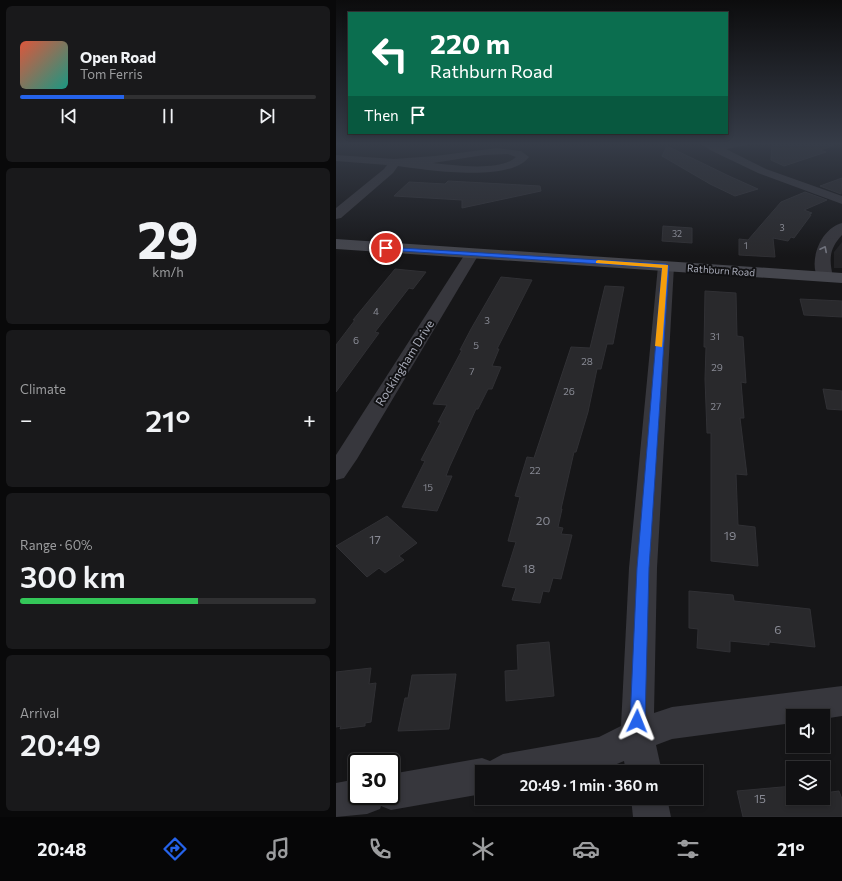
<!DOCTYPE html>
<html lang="en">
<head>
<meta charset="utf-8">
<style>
	body { margin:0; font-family:Commissioner,sans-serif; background:#19191b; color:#f1f3f6; height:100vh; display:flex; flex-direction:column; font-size:15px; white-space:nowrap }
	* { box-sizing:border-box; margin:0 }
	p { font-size:13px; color:#9c9d9f }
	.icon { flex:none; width:22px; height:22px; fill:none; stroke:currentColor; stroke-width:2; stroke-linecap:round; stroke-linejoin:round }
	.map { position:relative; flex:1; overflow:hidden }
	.side { display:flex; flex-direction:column; gap:6px; padding:6px; background:#09090a; width:336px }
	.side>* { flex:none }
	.banner { position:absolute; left:12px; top:12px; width:380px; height:122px; border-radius:0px; box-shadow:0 2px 6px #0003,0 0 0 1px #303032; background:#0b6e4f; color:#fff; overflow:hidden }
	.tools { position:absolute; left:450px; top:709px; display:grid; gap:8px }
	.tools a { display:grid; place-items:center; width:44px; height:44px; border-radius:0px; background:#101012; box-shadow:0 2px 6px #0003,0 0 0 1px #303032; font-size:20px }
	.speed { position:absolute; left:12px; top:753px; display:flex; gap:8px; font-size:20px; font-weight:700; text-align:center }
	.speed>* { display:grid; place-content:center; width:52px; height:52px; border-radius:50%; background:#101012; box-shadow:0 2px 6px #0003,0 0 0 1px #303032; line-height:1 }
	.speed .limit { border:2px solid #111; border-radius:6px; background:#fff; color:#111 }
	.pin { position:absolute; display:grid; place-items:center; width:34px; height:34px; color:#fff; margin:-17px; border:2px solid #fff; border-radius:50%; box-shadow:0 1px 4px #0007 }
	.me { position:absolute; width:44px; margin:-22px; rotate:2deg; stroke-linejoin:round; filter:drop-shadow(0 0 3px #0008) }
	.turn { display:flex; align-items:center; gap:14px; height:84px; padding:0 16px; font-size:18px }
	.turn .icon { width:52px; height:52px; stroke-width:2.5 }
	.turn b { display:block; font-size:28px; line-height:34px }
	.then { display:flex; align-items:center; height:38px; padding:0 16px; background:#0003; gap:8px; font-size:15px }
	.big { font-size:30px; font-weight:600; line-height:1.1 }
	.side .tile { flex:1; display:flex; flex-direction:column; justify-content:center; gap:6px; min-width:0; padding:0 14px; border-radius:6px; background:#19191b }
	.side .dial { align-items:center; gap:0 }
	.dial b { font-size:52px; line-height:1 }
	.song { display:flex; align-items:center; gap:12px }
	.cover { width:48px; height:48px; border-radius:6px; background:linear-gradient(135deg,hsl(10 70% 55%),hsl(170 70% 35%)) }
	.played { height:4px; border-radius:2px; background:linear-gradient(90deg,#2563eb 35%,#303032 35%) }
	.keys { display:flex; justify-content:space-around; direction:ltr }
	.heat { display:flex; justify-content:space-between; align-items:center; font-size:22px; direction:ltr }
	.charge { height:6px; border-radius:3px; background:linear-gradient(90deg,#34c759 60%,#303032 0) }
	.trip { position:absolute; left:139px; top:765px; width:228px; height:40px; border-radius:0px; background:#101012; box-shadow:0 2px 6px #0003,0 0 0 1px #303032; font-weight:600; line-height:40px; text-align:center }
	.tab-bar { display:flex; height:64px; justify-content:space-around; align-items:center; background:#060607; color:#9c9d9f }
	.tab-bar .icon { width:28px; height:28px }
	.tab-bar .current { color:#2563eb }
	.tab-bar b { font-size:18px; color:#f1f3f6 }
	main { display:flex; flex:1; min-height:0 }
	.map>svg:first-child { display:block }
	.built { fill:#222225 }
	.building { fill:#29292c; stroke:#303034 }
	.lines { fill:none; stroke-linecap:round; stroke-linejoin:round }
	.street { fill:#37373d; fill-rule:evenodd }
	.secondary { fill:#45464d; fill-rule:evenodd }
	.oneway { stroke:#757781 }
	.route { fill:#2563eb; stroke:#184099 }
	.slow { fill:#f59e0b }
	.labels { text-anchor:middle; stroke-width:4; stroke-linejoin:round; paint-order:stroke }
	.far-number-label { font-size:9px; fill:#888a94 }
	.far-street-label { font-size:10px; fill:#a8abb8; stroke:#111113 }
	.number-label { font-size:10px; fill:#888a94 }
	.street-label { font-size:12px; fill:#a8abb8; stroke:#111113 }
	.near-number-label { font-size:12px; fill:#888a94 }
</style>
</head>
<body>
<main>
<section class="side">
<div class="tile">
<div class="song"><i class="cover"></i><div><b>Open Road</b><p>Tom Ferris</p></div></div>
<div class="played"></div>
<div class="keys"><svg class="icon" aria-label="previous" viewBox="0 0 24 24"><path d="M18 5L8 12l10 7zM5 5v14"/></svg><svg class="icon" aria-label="pause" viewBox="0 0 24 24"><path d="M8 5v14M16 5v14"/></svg><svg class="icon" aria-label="next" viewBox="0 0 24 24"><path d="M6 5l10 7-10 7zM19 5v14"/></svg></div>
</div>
<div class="tile dial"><b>29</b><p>km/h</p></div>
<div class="tile"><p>Climate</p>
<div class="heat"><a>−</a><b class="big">21°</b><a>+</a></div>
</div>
<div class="tile"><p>Range · 60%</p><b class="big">300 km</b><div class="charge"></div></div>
<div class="tile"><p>Arrival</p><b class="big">20:49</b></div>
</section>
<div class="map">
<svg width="506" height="817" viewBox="0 0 506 817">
	<rect width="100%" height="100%" fill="#161618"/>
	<path class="built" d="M 506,242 L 506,268 L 498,268 L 498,252 Z"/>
	<path class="building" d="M 436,143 L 497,143 L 497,146 L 484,150 L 490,152 L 448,166 L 435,160 Z
		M 331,146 L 393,176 L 422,189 L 399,196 L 374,184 L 326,156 Z
		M 506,178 L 505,194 L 484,186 Z
		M 112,181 L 204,186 L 205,191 L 126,208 L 126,200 L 58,196 L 73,182 L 109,184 Z
		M 469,192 L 491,200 L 468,210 L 476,213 L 473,214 L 475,215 L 458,238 L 455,237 L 452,241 L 437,238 L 439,257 L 403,255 L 403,239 L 412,240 L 445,202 Z
		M 327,226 L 356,228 L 356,243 L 326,241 Z
		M 59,269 L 90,272 L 77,289 L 73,288 L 39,332 L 43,333 L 0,392 L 0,345 L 19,320 L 17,320 Z
		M 165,277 L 196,280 L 161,349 L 163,349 L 156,366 L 165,367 L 158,384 L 156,389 L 152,389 L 142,409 L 140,409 L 113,468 L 110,476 L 116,476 L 101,511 L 66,507 L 89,461 L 85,460 L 105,422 L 102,422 L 111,405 L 97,404 L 126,350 L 124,350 L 135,329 Z
		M 269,286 L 288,287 L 277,344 L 271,344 L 265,369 L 261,369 L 252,412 L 240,452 L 238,452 L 225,509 L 226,509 L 222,527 L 227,528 L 225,534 L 236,535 L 225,579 L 217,578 L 213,592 L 207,591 L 204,603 L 176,600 L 180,588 L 166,586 L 180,542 L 172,541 L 184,497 L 179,496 L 191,457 L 198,458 L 235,347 L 254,348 Z
		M 369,291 L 400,293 L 401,336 L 407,337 L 410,383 L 405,382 L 408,418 L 404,418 L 411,475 L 400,474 L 402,525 L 419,527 L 422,566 L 375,561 L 375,433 L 371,433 L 369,379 L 370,347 L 368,347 Z
		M 464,299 L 506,301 L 506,317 L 468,315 Z
		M 487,389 L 506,391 L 506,410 L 491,409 Z
		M 51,516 L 81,543 L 63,556 L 68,560 L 49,573 L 43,568 L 31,577 L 0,546 Z
		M 353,591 L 397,595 L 398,601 L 474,609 L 479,647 L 433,642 L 433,645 L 394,641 L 394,652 L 361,648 L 362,629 L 353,628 Z
		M 213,642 L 218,696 L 170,701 L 169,671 L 182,670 L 181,645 Z
		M 35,668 L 33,684 L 40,683 L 35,722 L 29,723 L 29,726 L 4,729 L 5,726 L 0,727 L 0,672 Z
		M 120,674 L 113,729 L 62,731 L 69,698 L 72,698 L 76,675 Z
		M 457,786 L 457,798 L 487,798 L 487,793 L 503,791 L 506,799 L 506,817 L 407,817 L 401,791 Z"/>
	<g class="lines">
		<path class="street" d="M 364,143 L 380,144 L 413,143 L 412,145 L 390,149 L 430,169 L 506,196 L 506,204 L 422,173 L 374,150 Z
			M 161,148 L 185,151 L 193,157 C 174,183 91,170 62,166 L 57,173 L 5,218 L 0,219 L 0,208 L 48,169 L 51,165 L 0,161 L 0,155 L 58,159 L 99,156 ZM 172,154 L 180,157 C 164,172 117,165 97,163 L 148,155 Z
			M 506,223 L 506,235 C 493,249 493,259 497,277 L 495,280 L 483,280 C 471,262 485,228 506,223 Z
			M 136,250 L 141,251 L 143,254 L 21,459 L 8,478 L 0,480 L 0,455 L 129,254 L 131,251 Z
			M 330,261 L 335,263 L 338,266 L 321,568 L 318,713 L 336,707 L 506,686 L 506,716 L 487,719 L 487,716 L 457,716 L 457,723 L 336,739 L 320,745 L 326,772 L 290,772 L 288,761 L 262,772 L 146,772 L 146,794 L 55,810 L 45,806 L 44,809 L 31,814 L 0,817 L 0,783 L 21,779 L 21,796 L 55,796 L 55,774 L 146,758 L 154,761 L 167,754 L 263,737 L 285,726 L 293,568 L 322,266 L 325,263 Z
			M 295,798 L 331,798 L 335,817 L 297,817 Z"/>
		<path class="secondary" d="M 0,239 L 506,273 L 506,283 L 0,249 Z"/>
	</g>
	<defs><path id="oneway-chevron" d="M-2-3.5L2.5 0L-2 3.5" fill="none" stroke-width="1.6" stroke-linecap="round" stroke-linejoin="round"/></defs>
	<use class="oneway" href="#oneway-chevron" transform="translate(488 249) rotate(-63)"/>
	<linearGradient id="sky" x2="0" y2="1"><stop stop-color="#0c0c0d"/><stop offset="0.56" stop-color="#363c48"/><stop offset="1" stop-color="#363c48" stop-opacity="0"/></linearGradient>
	<rect width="506" height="257" fill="url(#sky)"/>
	<path class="route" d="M 48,247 L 330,264 L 333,266 L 313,568 L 309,721 L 307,726 L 301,728 L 296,726 L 294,721 L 301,568 L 326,268 L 50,250 L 47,248 Z"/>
	<path class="slow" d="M 262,260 L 332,265 L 326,347 L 319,346 L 326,268 L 260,263 L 260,261 Z"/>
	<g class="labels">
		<g class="far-number-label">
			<text x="446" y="231">3</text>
			<text x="341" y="237">32</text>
			<text x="410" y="249">1</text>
		</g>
		<g class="far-street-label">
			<text transform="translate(385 270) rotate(4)" y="4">Rathburn Road</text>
		</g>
		<g class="number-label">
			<text x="40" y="315">4</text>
			<text x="151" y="324">3</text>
			<text x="379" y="340">31</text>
			<text x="20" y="344">6</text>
			<text x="140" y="349">5</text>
			<text x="251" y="365">28</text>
			<text x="381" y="371">29</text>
			<text x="136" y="375">7</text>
			<text x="233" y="395">26</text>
			<text x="380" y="410">27</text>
			<text x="199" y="474">22</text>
			<text x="92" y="491">15</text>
		</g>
		<g class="street-label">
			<text transform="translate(69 363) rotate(-58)" y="4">Rockingham Drive</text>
		</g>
		<g class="near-number-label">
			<text x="207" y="525">20</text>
			<text x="394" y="540">19</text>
			<text x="39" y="544">17</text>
			<text x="193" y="573">18</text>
			<text x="442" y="634">6</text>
			<text x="424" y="803">15</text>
		</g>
	</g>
</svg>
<div class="tools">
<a><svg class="icon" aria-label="sound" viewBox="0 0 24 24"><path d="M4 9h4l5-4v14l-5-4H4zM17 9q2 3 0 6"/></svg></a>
<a><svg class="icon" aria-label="layers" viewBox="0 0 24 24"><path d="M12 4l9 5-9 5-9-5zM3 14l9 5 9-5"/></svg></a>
</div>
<div class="speed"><div class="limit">30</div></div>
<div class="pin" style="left:50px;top:248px;background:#d93025"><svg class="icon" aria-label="arrive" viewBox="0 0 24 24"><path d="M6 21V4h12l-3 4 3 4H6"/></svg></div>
<svg class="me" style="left:301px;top:721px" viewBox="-20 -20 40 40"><path d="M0-17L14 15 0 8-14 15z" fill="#2563eb" stroke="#fff" stroke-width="4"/></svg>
<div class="trip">20:49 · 1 min · 360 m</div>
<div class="banner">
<div class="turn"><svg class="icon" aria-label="left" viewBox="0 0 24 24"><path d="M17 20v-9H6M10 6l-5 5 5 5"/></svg><div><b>220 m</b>Rathburn Road</div></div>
<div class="then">Then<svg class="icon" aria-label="arrive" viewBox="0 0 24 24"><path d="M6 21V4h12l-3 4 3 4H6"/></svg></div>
</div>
</div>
</main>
<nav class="tab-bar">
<b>20:48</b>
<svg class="icon current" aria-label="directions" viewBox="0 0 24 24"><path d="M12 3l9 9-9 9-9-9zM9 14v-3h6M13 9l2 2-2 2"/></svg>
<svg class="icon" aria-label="music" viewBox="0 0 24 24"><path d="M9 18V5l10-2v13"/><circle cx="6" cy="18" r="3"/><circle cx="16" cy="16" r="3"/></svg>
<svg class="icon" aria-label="phone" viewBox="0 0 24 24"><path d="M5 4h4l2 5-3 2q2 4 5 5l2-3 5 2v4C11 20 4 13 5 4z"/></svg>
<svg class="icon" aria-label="climate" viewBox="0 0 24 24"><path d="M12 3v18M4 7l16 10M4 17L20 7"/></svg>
<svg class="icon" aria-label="car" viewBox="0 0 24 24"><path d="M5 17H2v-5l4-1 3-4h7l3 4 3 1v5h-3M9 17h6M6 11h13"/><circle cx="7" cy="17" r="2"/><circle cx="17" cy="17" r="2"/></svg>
<svg class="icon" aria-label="filters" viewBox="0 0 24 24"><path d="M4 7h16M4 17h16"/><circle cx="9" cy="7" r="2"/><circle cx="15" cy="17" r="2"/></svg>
<b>21°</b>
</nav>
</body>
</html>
